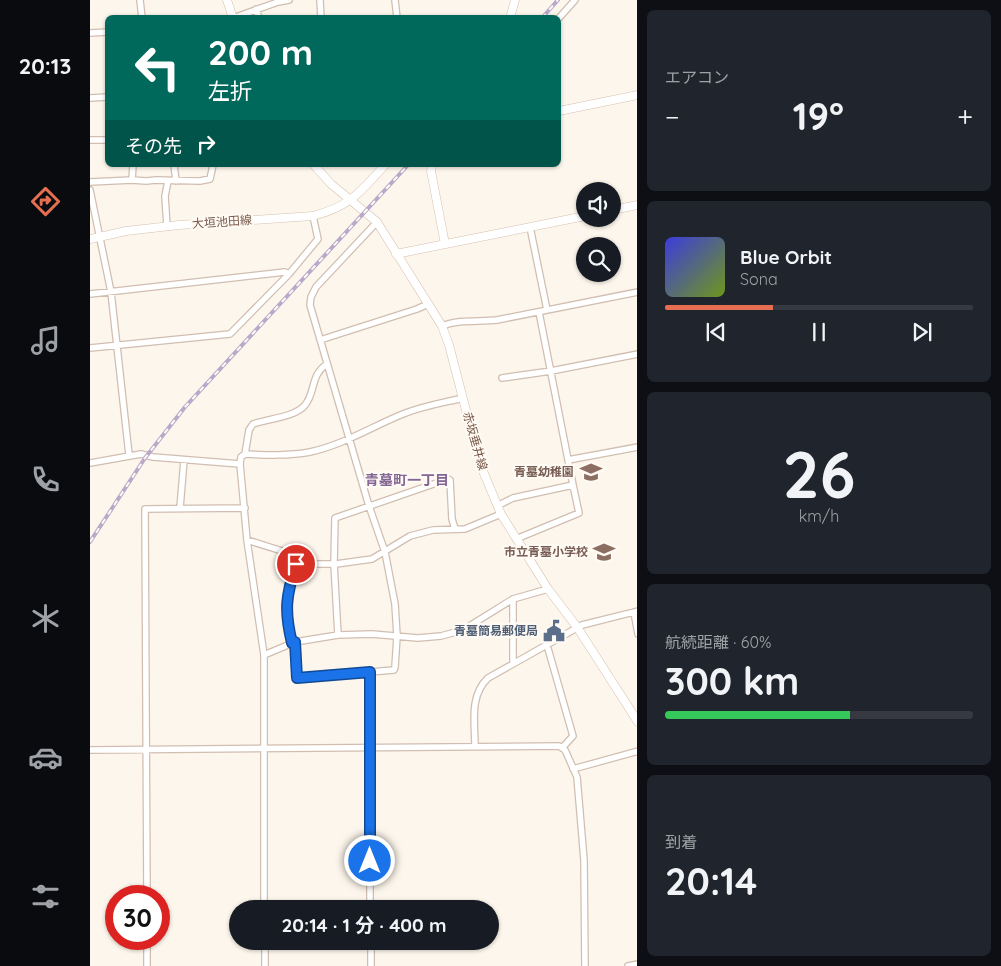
<!DOCTYPE html>
<html lang="ja">
<head>
<meta charset="utf-8">
<style>
	body { margin:0; font-family:Quicksand,"Noto Sans JP",sans-serif; background:#20242c; color:#f1f3f6; height:100vh; display:flex; flex-direction:column; font-size:19px; white-space:nowrap }
	* { box-sizing:border-box; margin:0 }
	p { font-size:16px; color:#9ea1a6 }
	.icon { flex:none; width:28px; height:28px; fill:none; stroke:currentColor; stroke-width:2; stroke-linecap:round; stroke-linejoin:round }
	.map { position:relative; flex:1; overflow:hidden }
	.side { display:flex; flex-direction:column; gap:10px; padding:10px; background:#0d0f14; width:364px }
	.side>* { flex:none }
	.top-card { position:absolute; left:15px; top:15px; width:456px; height:152px; border-radius:8px; box-shadow:0 1px 4px #0004; background:#00695c; color:#fff; overflow:hidden }
	.controls { position:absolute; left:486px; top:182px; display:grid; gap:10px }
	.controls a { display:grid; place-items:center; width:45px; height:45px; border-radius:50%; background:#171b24; box-shadow:0 1px 4px #0004; font-size:25px }
	.speed { position:absolute; left:15px; top:885px; display:flex; gap:10px; font-size:25px; font-weight:700; text-align:center }
	.speed>* { display:grid; place-content:center; width:65px; height:65px; border-radius:50%; background:#171b24; box-shadow:0 1px 4px #0004; line-height:1 }
	.speed .limit { border:8px solid #d22; background:#fff; color:#111 }
	.pin { position:absolute; display:grid; place-items:center; width:42px; height:42px; color:#fff; margin:-21px; border:2px solid #fff; border-radius:50%; box-shadow:0 1px 5px #0007 }
	.me { position:absolute; width:55px; margin:-28px; rotate:0deg; stroke-linejoin:round; filter:drop-shadow(0 0 4px #0008) }
	.turn { display:flex; align-items:center; gap:18px; height:105px; padding:0 20px; font-size:22px }
	.turn .icon { width:65px; height:65px; stroke-width:2.5 }
	.turn b { display:block; font-size:35px; line-height:42px }
	.then { display:flex; align-items:center; height:48px; padding:0 20px; background:#0003; gap:10px; font-size:19px }
	.big { font-size:38px; font-weight:700; line-height:1.1 }
	.side .widget { flex:1; display:flex; flex-direction:column; justify-content:center; gap:8px; min-width:0; padding:0 18px; border-radius:8px; background:#20242c }
	.side .dial { align-items:center; gap:0 }
	.dial b { font-size:65px; line-height:1 }
	.song { display:flex; align-items:center; gap:15px }
	.cover { width:60px; height:60px; border-radius:8px; background:linear-gradient(135deg,hsl(240 70% 55%),hsl(80 70% 35%)) }
	.played { height:5px; border-radius:2px; background:linear-gradient(90deg,#e76f51 35%,#363941 35%) }
	.keys { display:flex; justify-content:space-around; direction:ltr }
	.heat { display:flex; justify-content:space-between; align-items:center; font-size:28px; direction:ltr }
	.charge { height:8px; border-radius:4px; background:linear-gradient(90deg,#34c759 60%,#363941 0) }
	.trip { position:absolute; left:139px; top:900px; width:270px; height:50px; border-radius:25px; background:#171b24; box-shadow:0 1px 4px #0004; font-weight:700; line-height:50px; text-align:center }
	main { display:flex; flex:1; min-height:0 }
	.tabs { display:flex; flex-direction:column; width:90px; justify-content:space-around; align-items:center; background:#090b0e; color:#9ea1a6 }
	.tabs .icon { width:35px; height:35px }
	.tabs .current { color:#e76f51 }
	.tabs b { font-size:22px; color:#f1f3f6 }
	.map>svg:first-child { display:block }
	.lines { fill:none; stroke-linecap:round; stroke-linejoin:round }
	.street-casing { stroke:#d1beb0; stroke-width:8 }
	.secondary-casing { stroke:#d6c0b0; stroke-width:9 }
	.street { stroke:#fff; stroke-width:5.5 }
	.secondary { stroke:#fff; stroke-width:8 }
	.rail-casing { stroke:#b9a8c9; stroke-width:4 }
	.rail { stroke:#fffaf3; stroke-width:2; stroke-dasharray:5.5; stroke-linecap:butt }
	.route-casing { stroke:#114b97; stroke-width:12 }
	.route { stroke:#1a73e8; stroke-width:9 }
	.labels { text-anchor:middle; stroke-width:4.5; stroke-linejoin:round; paint-order:stroke }
	.street-label { font-size:12px; fill:#7a5c4d; stroke:#fffaf3 }
	.education-label { font-size:12px; font-weight:bold; fill:#785e54; stroke:#fffaf3; text-anchor:end }
	.service-label { font-size:12px; font-weight:bold; fill:#4e5e75; stroke:#fffaf3; text-anchor:end }
	.neighbourhood-label { font-size:14px; font-weight:bold; fill:#846695; stroke:#fffaf3 }
</style>
</head>
<body>
<main>
<nav class="tabs">
<b>20:13</b>
<svg class="icon current" aria-label="directions" viewBox="0 0 24 24"><path d="M12 3l9 9-9 9-9-9zM9 14v-3h6M13 9l2 2-2 2"/></svg>
<svg class="icon" aria-label="music" viewBox="0 0 24 24"><path d="M9 18V5l10-2v13"/><circle cx="6" cy="18" r="3"/><circle cx="16" cy="16" r="3"/></svg>
<svg class="icon" aria-label="phone" viewBox="0 0 24 24"><path d="M5 4h4l2 5-3 2q2 4 5 5l2-3 5 2v4C11 20 4 13 5 4z"/></svg>
<svg class="icon" aria-label="climate" viewBox="0 0 24 24"><path d="M12 3v18M4 7l16 10M4 17L20 7"/></svg>
<svg class="icon" aria-label="car" viewBox="0 0 24 24"><path d="M5 17H2v-5l4-1 3-4h7l3 4 3 1v5h-3M9 17h6M6 11h13"/><circle cx="7" cy="17" r="2"/><circle cx="17" cy="17" r="2"/></svg>
<svg class="icon" aria-label="filters" viewBox="0 0 24 24"><path d="M4 7h16M4 17h16"/><circle cx="9" cy="7" r="2"/><circle cx="15" cy="17" r="2"/></svg>
</nav>
<div class="map">
<svg width="548" height="966" viewBox="0 0 548 966">
	<rect width="100%" height="100%" fill="#fdf6ec"/>
	<g class="lines">
		<g class="street-casing">
			<path id="street" d="M 50,0 L 52,18
				M 230,0 L 231,18
				M 305,0 L 307,18
				M 166,9 L 169,18
				M 143,18 L 188,2 L 199,0
				M 469,18 L 485,0
				M 0,33 L 18,32
				M 0,98 L 18,97
				M 0,140 L 18,140
				M 84,165 L 86,181
				M 42,180 L 43,165
				M 0,182 L 42,180 L 56,181 L 66,180 L 110,181 L 120,179 L 123,165
				M 0,190 L 21,292 L 39,455
				M 77,227 L 75,196 L 78,181
				M 440,227 L 457,310
				M 0,294 L 195,272 L 199,274
				M 352,326 C 369,319 389,322 407,320 L 548,292
				M 230,340 L 327,309 L 338,304
				M 0,348 L 140,334 L 199,274 L 228,239 L 223,216
				M 412,378 L 461,371 L 548,354
				M 155,454 C 177,455 199,456 220,452 C 253,445 283,426 313,414 C 333,406 352,403 373,398
				M 478,460 L 548,447
				M 0,463 L 51,454 L 63,457 L 150,464
				M 407,506 L 423,498 L 483,485 L 449,312
				M 90,508 L 94,460
				M 426,539 L 489,513 L 483,485
				M 157,540 L 205,555 C 208,570 199,584 197,599 C 194,613 198,629 202,643
				M 206,564 L 246,564 L 282,559 L 320,536 L 343,530 L 375,529 L 411,514
				M 544,612 L 548,634
				M 248,635 L 244,564 L 245,518 L 358,479 L 360,480 L 362,519 L 365,529
				M 205,642 L 207,678 L 304,670 L 305,667 L 307,636 L 305,604 L 295,552 L 279,506 L 220,305 L 221,297 L 226,287 L 287,222
				M 457,645 L 483,736 L 472,748
				M 174,655 L 205,642 L 248,635 L 282,634 L 328,638 L 351,636 L 373,630 L 423,599 L 458,589
				M 423,663 L 423,599
				M 280,672 L 280,909
				M 385,747 C 385,723 379,696 398,678 L 492,625 L 548,611
				M 0,750 L 469,746 L 475,750 L 487,777 L 494,860 L 495,966
				M 483,769 L 548,751
				M 57,896 L 55,509 L 155,508
				M 174,909 L 174,655 L 157,540 L 150,464 L 151,457 L 155,454 L 159,430 L 163,424 C 177,419 206,417 215,405 C 226,392 220,375 237,364
				M 175,941 L 175,966
				M 281,941 L 281,966
				M 57,966 L 57,939
				M 538,966 L 548,964"/>
		</g>
		<g class="secondary-casing">
			<path id="secondary" d="M 137,0 L 143,18
				M 420,18 L 425,0
				M 469,111 L 548,95
				M 224,165 L 241,184 L 287,222 L 352,326 L 359,345 L 390,464 L 411,514 L 458,589 L 487,627 L 548,722
				M 342,165 L 341,171 L 355,244
				M 522,210 L 548,205
				M 0,239 L 36,231 L 89,225 L 223,216 C 261,206 270,192 295,165
				M 306,254 L 495,216"/>
		</g>
		<use href="#street" class="street"/>
		<use href="#secondary" class="secondary"/>
		<g class="rail-casing">
			<path id="rail" d="M 452,18 L 468,0
				M 0,542 L 55,458 L 95,407 L 318,165"/>
		</g>
		<use href="#rail" class="rail"/>
	</g>
	<g class="lines">
		<g class="route-casing">
			<path id="route" d="M 206,564 C 196,596 194,610 202,643 L 205,642 L 207,678 L 280,672 L 280,861"/>
		</g>
		<use href="#route" class="route"/>
	</g>
	<defs>
		<g id="school-bare" transform="scale(1.725)"><path d="M0-5L7-2L0 1L-7-2ZM-4 1L0 2.5L4 1V4Q0 6-4 4Z" fill="#8d6e63" stroke="#fffaf3" stroke-width="2.5" paint-order="stroke"/></g>
		<g id="civic-bare" transform="scale(1.725)"><path d="M-.6-6.5H3V-4.5H.6V-3L4-1V1h2V6H-6V1h2V-1L-.6-3ZM-1.2 2.5V6h2.4V2.5Z" fill="#5c6f8a" stroke="#fffaf3" stroke-width="2.5" paint-order="stroke"/></g>
	</defs>
	<g fill-rule="evenodd">
		<use href="#school-bare" x="501" y="472"/>
		<use href="#school-bare" x="514" y="552"/>
		<use href="#civic-bare" x="464" y="631"/>
	</g>
	<g class="labels">
		<g class="street-label">
			<text transform="translate(132 222) rotate(-4)" y="4">大垣池田線</text>
			<text transform="translate(385 441) rotate(74)" y="4">赤坂垂井線</text>
		</g>
		<g class="education-label">
			<text x="484" y="476">青墓幼稚園</text>
			<text x="498" y="556">市立青墓小学校</text>
		</g>
		<g class="service-label">
			<text x="448" y="635">青墓簡易郵便局</text>
		</g>
		<g class="neighbourhood-label">
			<text x="317" y="485">青墓町一丁目</text>
		</g>
	</g>
</svg>
<div class="controls">
<a><svg class="icon" aria-label="sound" viewBox="0 0 24 24"><path d="M4 9h4l5-4v14l-5-4H4zM17 9q2 3 0 6"/></svg></a>
<a><svg class="icon" aria-label="search" viewBox="0 0 24 24"><circle cx="10" cy="10" r="6"/><path d="M15 15l6 6"/></svg></a>
</div>
<div class="speed"><div class="limit">30</div></div>
<div class="pin" style="left:206px;top:564px;background:#d93025"><svg class="icon" aria-label="arrive" viewBox="0 0 24 24"><path d="M6 21V4h12l-3 4 3 4H6"/></svg></div>
<svg class="me" style="left:280px;top:861px" viewBox="-20 -20 40 40"><circle r="17" fill="#1a73e8" stroke="#fff" stroke-width="3"/><path d="M0-11L8 9 0 5-8 9z" fill="#fff"/></svg>
<div class="trip">20:14 · 1 分 · 400 m</div>
<div class="top-card">
<div class="turn"><svg class="icon" aria-label="left" viewBox="0 0 24 24"><path d="M17 20v-9H6M10 6l-5 5 5 5"/></svg><div><b>200 m</b>左折</div></div>
<div class="then">その先<svg class="icon" aria-label="right" viewBox="0 0 24 24"><path d="M7 20v-9h11M14 6l5 5-5 5"/></svg></div>
</div>
</div>
<section class="side">
<div class="widget"><p>エアコン</p>
<div class="heat"><a>−</a><b class="big">19°</b><a>+</a></div>
</div>
<div class="widget">
<div class="song"><i class="cover"></i><div><b>Blue Orbit</b><p>Sona</p></div></div>
<div class="played"></div>
<div class="keys"><svg class="icon" aria-label="previous" viewBox="0 0 24 24"><path d="M18 5L8 12l10 7zM5 5v14"/></svg><svg class="icon" aria-label="pause" viewBox="0 0 24 24"><path d="M8 5v14M16 5v14"/></svg><svg class="icon" aria-label="next" viewBox="0 0 24 24"><path d="M6 5l10 7-10 7zM19 5v14"/></svg></div>
</div>
<div class="widget dial"><b>26</b><p>km/h</p></div>
<div class="widget"><p>航続距離 · 60%</p><b class="big">300 km</b><div class="charge"></div></div>
<div class="widget"><p>到着</p><b class="big">20:14</b></div>
</section>
</main>
</body>
</html>
